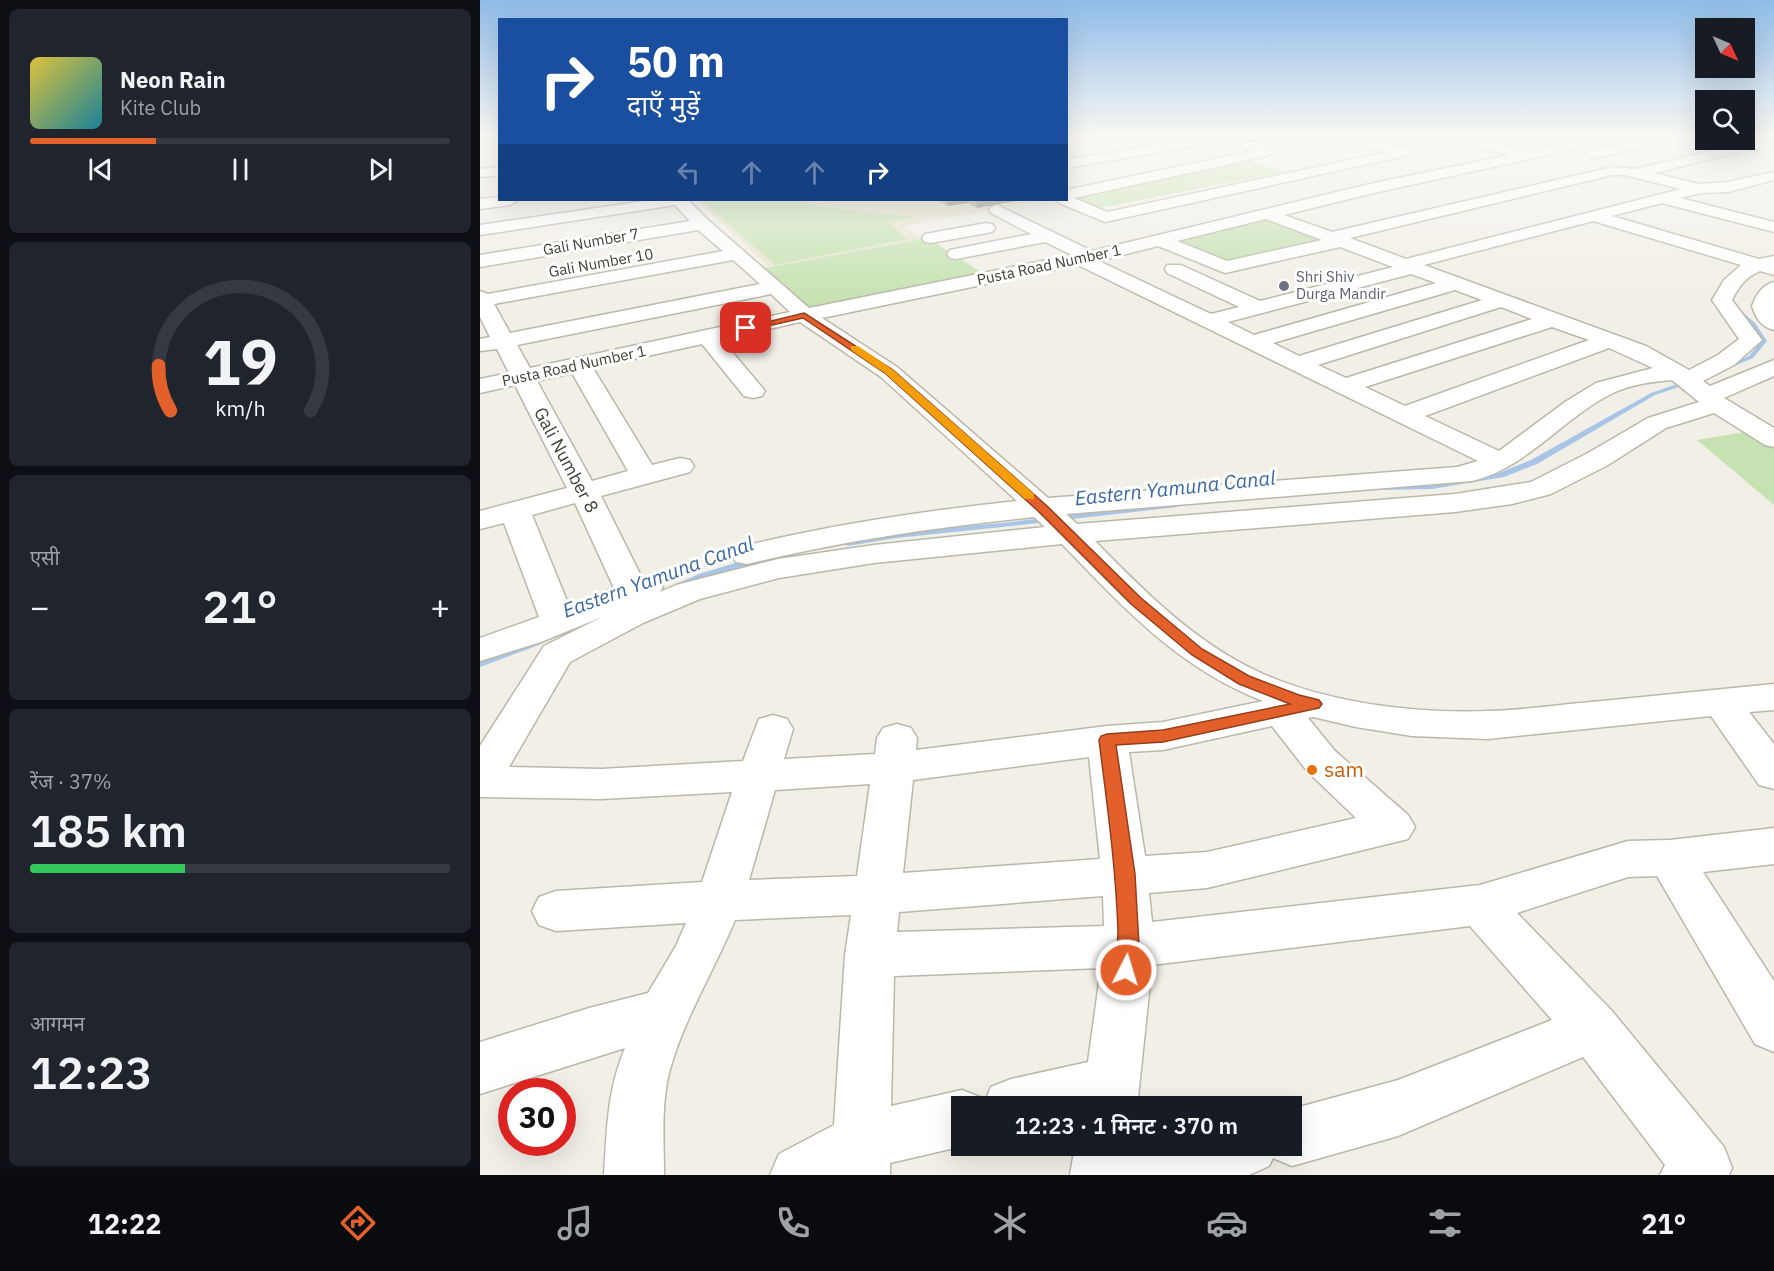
<!DOCTYPE html>
<html lang="hi">
<head>
<meta charset="utf-8">
<style>
	body { margin:0; font-family:"IBM Plex Sans","Noto Sans Devanagari",sans-serif; background:#20242c; color:#f1f3f6; height:100vh; display:flex; flex-direction:column; font-size:22px; white-space:nowrap }
	* { box-sizing:border-box; margin:0 }
	p { font-size:20px; color:#9ea1a6 }
	.icon { flex:none; width:33px; height:33px; fill:none; stroke:currentColor; stroke-width:2; stroke-linecap:round; stroke-linejoin:round }
	.map { position:relative; flex:1; overflow:hidden }
	.sheet { display:flex; flex-direction:column; gap:9px; padding:9px; background:#0d0f14; width:480px }
	.sheet>* { flex:none }
	.top-card { position:absolute; left:18px; top:18px; width:570px; height:183px; border-radius:0px; box-shadow:0 6px 24px #0002; background:#1a4fa0; color:#fff; overflow:hidden }
	.needle { width:39px; rotate:134deg }
	.tools { position:absolute; left:1215px; top:18px; display:grid; gap:12px }
	.tools a { display:grid; place-items:center; width:60px; height:60px; border-radius:0px; background:#171b24; box-shadow:0 6px 24px #0002; font-size:30px }
	.speed { position:absolute; left:18px; top:1078px; display:flex; gap:12px; font-size:30px; font-weight:700; text-align:center }
	.speed>* { display:grid; place-content:center; width:78px; height:78px; border-radius:50%; background:#171b24; box-shadow:0 6px 24px #0002; line-height:1 }
	.speed .limit { border:9px solid #d22; background:#fff; color:#111 }
	.pin { position:absolute; display:grid; place-items:center; width:51px; height:51px; color:#fff; margin:-26px; border-radius:12px; box-shadow:0 3px 9px #0006 }
	.me { position:absolute; width:66px; margin:-33px; rotate:5deg; stroke-linejoin:round; filter:drop-shadow(0 0 4px #0008) }
	.turn { display:flex; align-items:center; gap:21px; height:126px; padding:0 30px; font-size:27px }
	.turn .icon { width:78px; height:78px; stroke-width:2.5 }
	.turn b { display:block; font-size:42px; line-height:51px }
	.lanes { display:flex; align-items:center; height:57px; padding:0 30px; background:#0003; justify-content:center; gap:30px; direction:ltr }
	.lanes .off { opacity:.35 }
	.big { font-size:45px; font-weight:600; line-height:1.1 }
	.sheet .tile { flex:1; display:flex; flex-direction:column; justify-content:center; gap:9px; min-width:0; padding:0 21px; border-radius:9px; background:#20242c }
	.sheet .dial { align-items:center; gap:0 }
	.dial svg { height:156px; overflow:visible; fill:none; stroke:#363941; stroke-width:7; stroke-linecap:round; text-anchor:middle }
	.dial text { fill:#f1f3f6; stroke:none }
	.song { display:flex; align-items:center; gap:18px }
	.cover { width:72px; height:72px; border-radius:9px; background:linear-gradient(135deg,hsl(50 70% 55%),hsl(190 70% 35%)) }
	.played { height:6px; border-radius:3px; background:linear-gradient(90deg,#e4602a 30%,#363941 30%) }
	.keys { display:flex; justify-content:space-around; direction:ltr }
	.heat { display:flex; justify-content:space-between; align-items:center; font-size:33px; direction:ltr }
	.charge { height:9px; border-radius:4px; background:linear-gradient(90deg,#34c759 37%,#363941 0) }
	.trip { position:absolute; left:471px; top:1096px; width:351px; height:60px; border-radius:0px; background:#171b24; box-shadow:0 6px 24px #0002; font-weight:600; line-height:60px; text-align:center }
	.menu { display:flex; height:96px; justify-content:space-around; align-items:center; background:#090b0e; color:#9ea1a6 }
	.menu .icon { width:42px; height:42px }
	.menu .active { color:#e4602a }
	.menu b { font-size:27px; color:#f1f3f6 }
	main { display:flex; flex:1; min-height:0 }
	.map>svg:first-child { display:block }
	.education { fill:#e9e5d1 }
	.green { fill:#c6e2b2 }
	.lines { fill:none; stroke-linecap:round; stroke-linejoin:round }
	.stream { fill:#a8c5e8; fill-rule:evenodd }
	.minor-casing { stroke:#bbb8a9; stroke-width:3 }
	.minor { fill:#fff; fill-rule:evenodd }
	.wall { fill:#b4afa2 }
	.shaded-wall { fill:#928f84 }
	.route { fill:#e4602a; stroke:#943e1b; stroke-width:1.5 }
	.slow { fill:#f59e0b }
	.worship-dot { fill:#6b7280; stroke:#fff; stroke-width:2 }
	.food-dot { fill:#e8710a; stroke:#fff; stroke-width:2 }
	.labels { text-anchor:middle; stroke-width:6; stroke-linejoin:round; paint-order:stroke }
	.far-street-label { font-size:15px; fill:#434036; stroke:#fff }
	.far-worship-label { font-size:15px; fill:#5b616d; stroke:#fff; text-anchor:start }
	.street-label { font-size:18px; fill:#434036; stroke:#fff }
	.water-label { font-size:20px; font-style:italic; fill:#3a68a4; stroke:#fff }
	.near-food-label { font-size:21px; fill:#c56008; stroke:#fff; text-anchor:start }
</style>
</head>
<body>
<main>
<section class="sheet">
<div class="tile">
<div class="song"><i class="cover"></i><div><b>Neon Rain</b><p>Kite Club</p></div></div>
<div class="played"></div>
<div class="keys"><svg class="icon" aria-label="previous" viewBox="0 0 24 24"><path d="M18 5L8 12l10 7zM5 5v14"/></svg><svg class="icon" aria-label="pause" viewBox="0 0 24 24"><path d="M8 5v14M16 5v14"/></svg><svg class="icon" aria-label="next" viewBox="0 0 24 24"><path d="M6 5l10 7-10 7zM19 5v14"/></svg></div>
</div>
<div class="tile dial"><svg viewBox="0 0 100 80">
<path d="M14 69A42 42 0 1 1 86 69"/>
<path d="M14 69A42 42 0 0 1 8 46" stroke="#e4602a"/>
<text x="50" y="56" font-size="32" font-weight="700">19</text>
<text x="50" y="72" font-size="11">km/h</text>
</svg></div>
<div class="tile"><p>एसी</p>
<div class="heat"><a>−</a><b class="big">21°</b><a>+</a></div>
</div>
<div class="tile"><p>रेंज · 37%</p><b class="big">185 km</b><div class="charge"></div></div>
<div class="tile"><p>आगमन</p><b class="big">12:23</b></div>
</section>
<div class="map">
<svg width="1294" height="1175" viewBox="0 0 1294 1175">
	<rect width="100%" height="100%" fill="#f1efe6"/>
	<path class="education" d="M 216,200 L 551,200 L 555,202 L 424,226 L 442,239 L 290,268 Z"/>
	<path class="green" d="M 761,158 L 803,172 L 619,208 L 587,193 L 587,189 Z
		M 221,200 L 320,200 L 333,206 L 437,217 L 408,222 L 427,239 L 295,265 Z
		M 795,217 L 862,241 L 739,265 L 686,241 Z
		M 448,238 L 510,278 L 322,314 L 275,270 Z
		M 1271,431 L 1294,447 L 1294,505 L 1217,440 Z"/>
	<g class="lines">
		<path class="stream" d="M 1255,309 L 1259,309 L 1275,323 L 1287,341 L 1273,358 L 1241,372 L 1237,372 L 1237,370 L 1269,356 L 1281,341 L 1271,325 L 1255,311 Z
			M 1209,380 L 1212,382 L 1211,383 L 1175,395 L 1057,464 L 1024,477 L 952,489 L 896,490 L 892,488 L 896,486 L 952,485 L 1019,473 L 1051,460 L 1171,393 Z
			M 694,503 L 698,505 L 697,507 L 522,527 L 416,538 L 368,546 L 364,543 L 368,540 L 416,532 L 522,523 Z
			M 275,557 L 279,560 L 278,562 L 225,578 L 200,589 L 194,589 L 193,587 L 194,585 L 219,574 Z
			M 132,610 L 135,611 L 137,613 L 135,615 L 103,628 L 97,628 L 95,626 L 97,624 Z
			M 56,640 L 59,641 L 61,643 L 59,645 L 0,667 L 0,660 Z"/>
		<g class="minor-casing">
			<path id="minor" d="M 725,136 L 756,136 L 750,140 L 586,168 L 586,160 Z
				M 809,136 L 842,136 L 836,140 L 788,148 L 794,152 L 787,156 L 594,198 L 627,212 L 906,152 L 853,139 L 852,136 L 875,136 L 929,149 L 931,152 L 924,156 L 625,222 L 579,203 L 577,200 L 586,200 L 586,190 L 772,151 L 757,143 L 759,140 L 773,142 Z
				M 966,136 L 989,136 L 1046,151 L 1116,136 L 1142,136 L 1136,140 L 894,193 L 804,215 L 852,232 L 1132,167 L 1156,169 L 1282,138 L 1287,139 L 1289,142 L 1287,145 L 1174,173 L 1219,184 L 1248,182 L 1294,172 L 1294,180 L 1248,192 L 1221,193 L 1200,198 L 1294,222 L 1294,232 L 1182,203 L 1132,216 L 1279,259 L 1294,256 L 1294,275 L 1280,271 C 1266,277 1259,286 1252,300 L 1282,340 L 1254,365 L 1223,381 L 1230,386 L 1294,360 L 1294,376 L 1244,398 L 1294,428 L 1294,447 L 1285,445 L 1234,413 L 1186,428 L 1128,465 L 1071,494 L 1032,504 L 975,512 L 615,541 C 663,590 714,642 777,671 C 844,703 936,714 1009,711 C 1046,710 1084,704 1122,701 C 1179,695 1237,690 1294,684 L 1294,710 L 1269,712 L 1294,744 L 1294,789 L 1279,785 L 1231,716 L 1008,739 L 932,736 L 876,727 L 833,717 L 828,718 L 855,751 L 928,815 L 935,827 L 928,839 L 727,888 L 669,893 L 672,922 L 1000,885 L 1148,841 L 1190,840 L 1294,828 L 1294,864 L 1223,872 L 1294,981 L 1294,1052 L 1275,1044 L 1177,876 L 1148,877 L 1037,913 L 1132,1011 L 1244,1147 L 1252,1168 L 1249,1175 L 1180,1175 L 1185,1165 L 1103,1057 L 918,1136 L 812,1166 L 793,1158 L 789,1166 L 769,1175 L 590,1175 L 595,1146 L 812,1146 L 812,1109 L 918,1080 L 1072,1020 L 990,926 L 672,965 L 657,1107 L 482,1107 L 483,1146 L 410,1163 L 410,1175 L 290,1175 L 299,1154 L 354,1125 L 365,955 L 371,915 L 255,920 C 234,971 203,1020 189,1073 C 181,1106 184,1142 184,1175 L 124,1175 C 127,1129 127,1091 145,1048 L 0,1094 L 0,1042 L 109,1008 L 168,993 L 196,946 L 206,923 L 76,931 L 59,925 L 52,911 L 59,897 L 76,891 L 222,882 L 252,792 L 121,799 L 0,797 L 0,746 L 64,646 L 122,617 L 61,642 L 0,661 L 0,638 L 59,617 L 24,523 L 0,529 L 0,511 L 87,488 L 35,385 L 0,393 L 0,379 L 29,373 L 17,349 L 0,351 L 0,339 L 10,337 L 0,317 L 0,291 L 8,294 L 243,251 L 218,230 L 0,267 L 0,255 L 210,221 L 195,205 L 0,235 L 0,225 L 171,200 L 208,200 L 228,220 L 329,308 L 592,255 L 565,242 L 476,259 L 470,258 L 467,254 L 470,250 L 551,234 L 511,213 L 509,210 L 511,207 L 517,205 L 612,251 L 894,183 L 1030,155 L 967,139 ZM 1132,175 L 1145,175 L 1201,189 L 926,259 L 870,238 ZM 786,219 L 842,240 L 747,261 L 697,241 ZM 1113,221 L 1261,265 L 1244,280 L 1232,300 L 1259,339 L 1238,355 L 1209,370 L 1166,346 L 944,265 ZM 678,246 L 745,273 L 860,247 L 913,267 L 780,301 L 701,265 L 687,265 L 685,269 L 687,273 L 759,307 L 731,314 L 619,261 ZM 253,260 L 280,284 L 30,333 L 14,304 ZM 598,265 L 998,461 L 977,467 L 568,498 L 417,367 L 342,318 ZM 931,274 L 956,283 L 774,335 L 748,322 ZM 975,290 L 1002,300 L 819,356 L 793,343 ZM 291,294 L 310,312 L 50,368 L 37,345 ZM 1021,307 L 1052,319 L 866,378 L 838,365 ZM 320,322 L 401,377 L 537,501 C 442,511 348,525 256,548 L 251,555 L 256,562 L 267,564 C 362,541 457,527 554,517 L 565,527 L 394,545 L 298,559 L 196,585 L 180,592 L 183,587 L 179,580 L 162,578 L 121,496 L 210,472 L 214,466 L 210,460 L 200,458 L 172,465 L 113,368 L 222,344 L 264,396 L 273,398 L 282,396 L 285,391 L 242,340 ZM 1072,327 L 1109,340 L 925,406 L 885,387 ZM 1129,348 L 1173,368 L 1116,383 L 1085,402 L 1019,451 L 945,416 ZM 92,373 L 148,471 L 112,481 L 57,381 ZM 1192,380 L 1219,402 L 1168,418 L 1108,453 L 1051,482 L 975,494 L 597,524 L 586,514 L 992,481 C 1049,467 1082,418 1133,393 C 1151,384 1172,382 1192,380 ZM 95,503 L 134,588 L 89,606 L 52,515 ZM 582,544 C 644,608 698,668 783,701 L 683,722 L 627,726 L 436,750 L 437,738 L 431,728 L 417,724 L 403,728 L 397,738 L 395,754 L 304,759 L 313,729 L 307,719 L 293,715 L 279,719 L 263,761 L 121,769 L 29,767 L 90,662 L 163,623 L 220,599 L 299,578 L 394,563 ZM 792,726 L 827,771 L 876,818 L 727,852 L 665,856 L 649,752 L 683,750 ZM 609,757 L 620,859 L 423,873 L 433,780 ZM 390,784 L 377,876 L 269,880 L 295,790 ZM 623,896 L 624,926 L 417,932 L 419,912 ZM 621,968 L 608,1062 L 531,1079 L 511,1087 L 504,1104 L 502,1098 L 482,1090 L 411,1106 L 414,976 Z
				M 1174,136 L 1199,136 L 1198,139 L 1114,158 L 1107,154 L 1109,151 Z
				M 20,167 L 20,175 L 0,177 L 0,169 Z
				M 20,197 L 20,200 L 38,200 L 30,205 L 0,209 L 0,199 Z
				M 506,223 L 512,224 L 515,228 L 512,232 L 451,243 L 445,242 L 442,238 L 445,234 L 451,233 Z
				M 1294,282 L 1294,330 C 1281,327 1276,318 1272,306 C 1276,295 1282,285 1294,282 Z"/>
		</g>
		<use href="#minor" class="minor"/>
	</g>
	<path class="wall" d="M 457,200 L 541,200 L 497,208 L 488,203 L 468,206 Z"/>
	<path class="shaded-wall" d="M 467,200 L 487,200 L 488,203 L 468,206 Z
		M 496,200 L 541,200 L 497,208 Z"/>
	<linearGradient id="sky" x2="0" y2="1"><stop stop-color="#8ebbe8"/><stop offset="0.45" stop-color="#f9f8f4"/><stop offset="1" stop-color="#f9f8f4" stop-opacity="0"/></linearGradient>
	<rect width="1294" height="301" fill="url(#sky)"/>
	<path class="route" d="M 324,313 L 413,370 L 566,505 L 661,598 L 722,649 L 769,676 L 819,695 L 839,700 L 842,704 L 839,708 L 834,709 L 683,742 L 636,745 L 655,874 L 659,946 L 653,977 L 646,979 L 638,977 C 633,964 638,946 638,932 C 636,867 627,804 619,740 L 621,736 L 627,734 L 683,730 L 810,704 L 759,684 L 712,655 L 651,604 L 557,510 L 406,374 L 323,318 L 266,331 L 262,328 Z"/>
	<path class="slow" d="M 371,346 L 378,346 L 413,370 L 554,494 L 554,499 L 545,499 L 406,374 L 371,350 Z"/>
	<circle class="worship-dot" cx="804" cy="286" r="6"/>
	<circle class="food-dot" cx="832" cy="770" r="6"/>
	<g class="labels">
		<g class="far-street-label">
			<text transform="translate(111 242) rotate(-10)" y="5">Gali Number 7</text>
			<text transform="translate(121 263) rotate(-10)" y="5">Gali Number 10</text>
			<text transform="translate(569 265) rotate(-12)" y="5">Pusta Road Number 1</text>
			<text transform="translate(94 366) rotate(-12)" y="5">Pusta Road Number 1</text>
		</g>
		<g class="far-worship-label">
			<text x="816" y="282">Shri Shiv<tspan x="816" dy="17">Durga Mandir</tspan></text>
		</g>
		<g class="street-label">
			<text transform="translate(86 460) rotate(62)" y="6">Gali Number 8</text>
		</g>
		<g class="water-label">
			<text transform="translate(695 488) rotate(-6)" y="7">Eastern Yamuna Canal</text>
			<text transform="translate(178 577) rotate(-20)" y="7">Eastern Yamuna Canal</text>
		</g>
		<g class="near-food-label">
			<text x="844" y="777">sam</text>
		</g>
	</g>
</svg>
<div class="tools">
<a><svg class="needle" viewBox="-14 -14 28 28"><path d="M0-13l5 13h-10z" fill="#e53935"/><path d="M0 13l5-13h-10z" fill="#9ea1a6"/></svg></a>
<a><svg class="icon" aria-label="search" viewBox="0 0 24 24"><circle cx="10" cy="10" r="6"/><path d="M15 15l6 6"/></svg></a>
</div>
<div class="speed"><div class="limit">30</div></div>
<div class="pin" style="left:266px;top:328px;background:#d93025"><svg class="icon" aria-label="arrive" viewBox="0 0 24 24"><path d="M6 21V4h12l-3 4 3 4H6"/></svg></div>
<svg class="me" style="left:646px;top:970px" viewBox="-20 -20 40 40"><circle r="17" fill="#e4602a" stroke="#fff" stroke-width="3"/><path d="M0-11L8 9 0 5-8 9z" fill="#fff"/></svg>
<div class="trip">12:23 · 1 मिनट · 370 m</div>
<div class="top-card">
<div class="turn"><svg class="icon" aria-label="right" viewBox="0 0 24 24"><path d="M7 20v-9h11M14 6l5 5-5 5"/></svg><div><b>50 m</b>दाएँ मुड़ें</div></div>
<div class="lanes"><svg class="icon off" aria-label="left" viewBox="0 0 24 24"><path d="M17 20v-9H6M10 6l-5 5 5 5"/></svg><svg class="icon off" aria-label="ahead" viewBox="0 0 24 24"><path d="M12 20V5M6 11l6-6 6 6"/></svg><svg class="icon off" aria-label="ahead" viewBox="0 0 24 24"><path d="M12 20V5M6 11l6-6 6 6"/></svg><svg class="icon" aria-label="right" viewBox="0 0 24 24"><path d="M7 20v-9h11M14 6l5 5-5 5"/></svg></div>
</div>
</div>
</main>
<nav class="menu">
<b>12:22</b>
<svg class="icon active" aria-label="directions" viewBox="0 0 24 24"><path d="M12 3l9 9-9 9-9-9zM9 14v-3h6M13 9l2 2-2 2"/></svg>
<svg class="icon" aria-label="music" viewBox="0 0 24 24"><path d="M9 18V5l10-2v13"/><circle cx="6" cy="18" r="3"/><circle cx="16" cy="16" r="3"/></svg>
<svg class="icon" aria-label="phone" viewBox="0 0 24 24"><path d="M5 4h4l2 5-3 2q2 4 5 5l2-3 5 2v4C11 20 4 13 5 4z"/></svg>
<svg class="icon" aria-label="climate" viewBox="0 0 24 24"><path d="M12 3v18M4 7l16 10M4 17L20 7"/></svg>
<svg class="icon" aria-label="car" viewBox="0 0 24 24"><path d="M5 17H2v-5l4-1 3-4h7l3 4 3 1v5h-3M9 17h6M6 11h13"/><circle cx="7" cy="17" r="2"/><circle cx="17" cy="17" r="2"/></svg>
<svg class="icon" aria-label="filters" viewBox="0 0 24 24"><path d="M4 7h16M4 17h16"/><circle cx="9" cy="7" r="2"/><circle cx="15" cy="17" r="2"/></svg>
<b>21°</b>
</nav>
</body>
</html>
